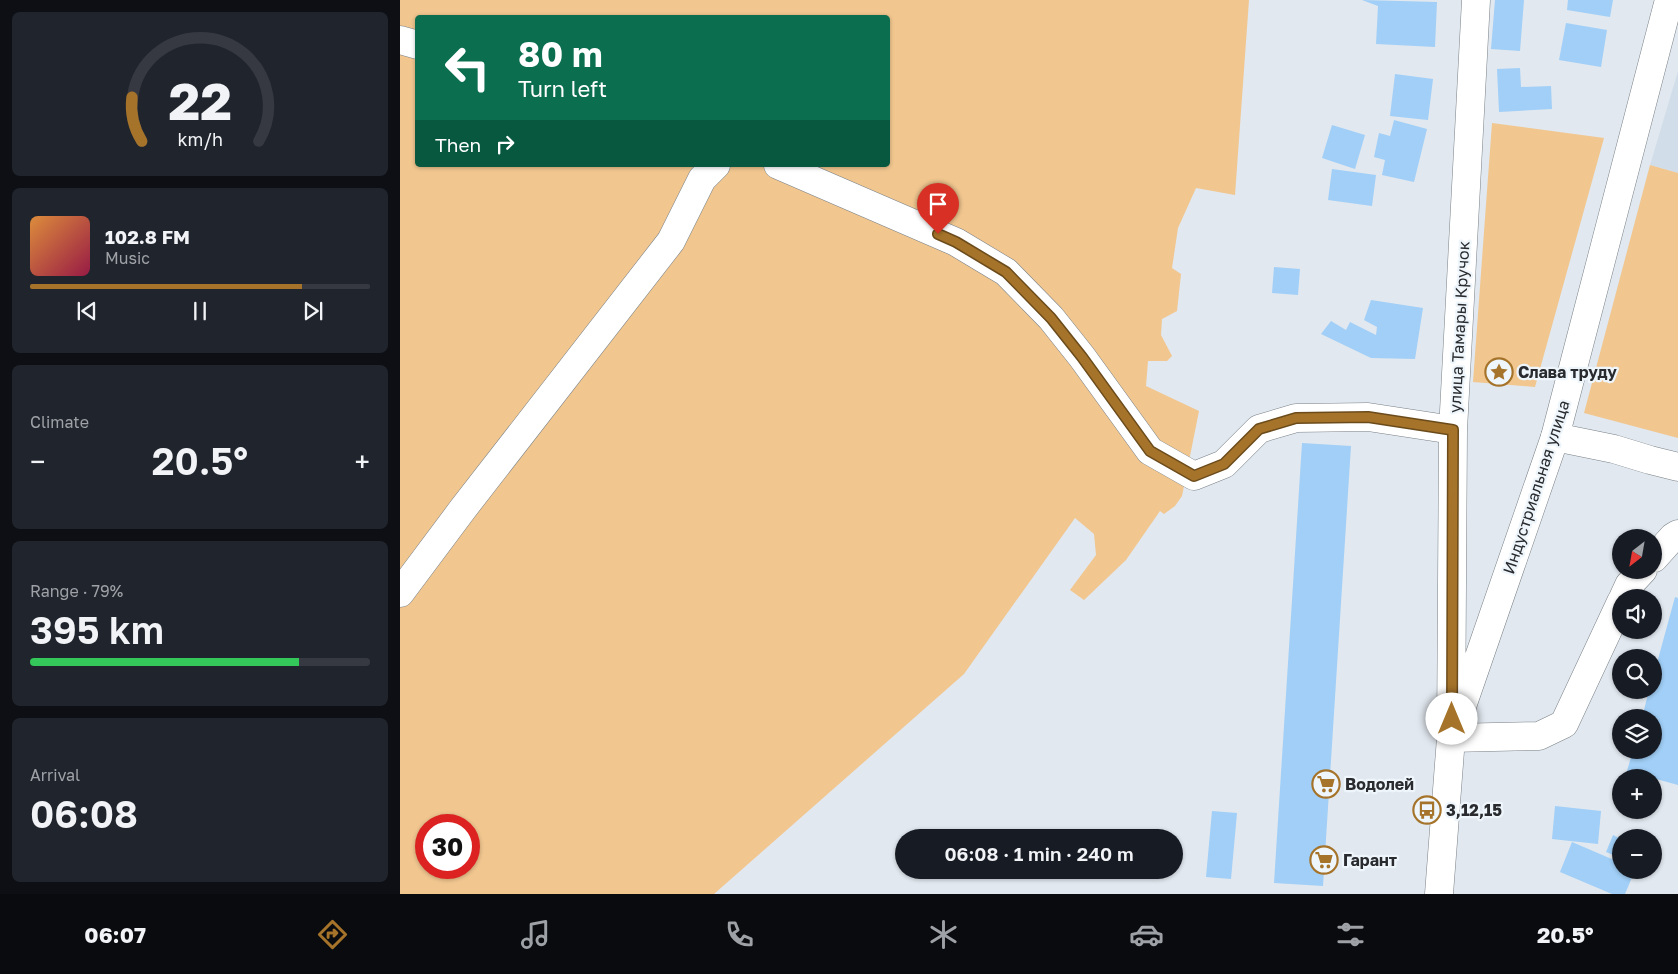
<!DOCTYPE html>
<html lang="en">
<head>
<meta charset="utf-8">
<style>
	body { margin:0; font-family:"Golos Text",sans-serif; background:#20242c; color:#f1f3f6; height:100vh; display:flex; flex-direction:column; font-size:19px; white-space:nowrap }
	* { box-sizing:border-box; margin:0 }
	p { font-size:16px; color:#9ea1a6 }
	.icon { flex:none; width:28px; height:28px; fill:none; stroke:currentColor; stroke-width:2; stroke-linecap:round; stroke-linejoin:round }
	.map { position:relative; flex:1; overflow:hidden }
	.sheet { display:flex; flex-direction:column; gap:12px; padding:12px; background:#0d0f14; width:400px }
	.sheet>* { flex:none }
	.banner { position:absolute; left:15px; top:15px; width:475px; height:152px; border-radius:5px; box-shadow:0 1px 4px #0004; background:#0b6e4f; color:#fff; overflow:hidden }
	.needle { width:32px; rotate:211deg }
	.buttons { position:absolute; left:1212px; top:529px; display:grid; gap:10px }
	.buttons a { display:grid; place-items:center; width:50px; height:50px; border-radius:50%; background:#171b24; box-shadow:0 1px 4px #0004; font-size:25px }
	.speed { position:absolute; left:15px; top:814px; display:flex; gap:10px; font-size:25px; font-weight:700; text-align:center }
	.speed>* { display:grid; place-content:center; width:65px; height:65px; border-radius:50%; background:#171b24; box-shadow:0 1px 4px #0004; line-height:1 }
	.speed .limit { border:8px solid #d22; background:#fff; color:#111 }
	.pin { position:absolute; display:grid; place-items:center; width:42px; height:42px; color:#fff; margin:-51px -21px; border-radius:50% 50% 50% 0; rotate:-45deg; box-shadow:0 0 5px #0007 }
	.pin .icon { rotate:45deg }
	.me { position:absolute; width:55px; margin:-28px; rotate:0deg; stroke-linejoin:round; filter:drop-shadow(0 0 4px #0008) }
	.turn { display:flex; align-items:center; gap:18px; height:105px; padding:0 20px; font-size:22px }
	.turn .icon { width:65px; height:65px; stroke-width:2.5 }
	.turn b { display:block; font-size:35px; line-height:42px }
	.then { display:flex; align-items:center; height:48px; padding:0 20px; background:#0003; gap:10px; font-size:19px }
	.big { font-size:38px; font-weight:600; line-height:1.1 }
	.sheet .card { flex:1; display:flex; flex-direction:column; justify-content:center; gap:8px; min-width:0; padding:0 18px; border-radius:8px; background:#20242c }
	.sheet .dial { align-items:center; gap:0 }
	.dial svg { height:130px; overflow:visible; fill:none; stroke:#363941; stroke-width:7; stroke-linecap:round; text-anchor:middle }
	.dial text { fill:#f1f3f6; stroke:none }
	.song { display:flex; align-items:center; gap:15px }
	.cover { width:60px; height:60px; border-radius:8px; background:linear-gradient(135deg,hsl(30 70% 55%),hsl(340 70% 35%)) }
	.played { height:5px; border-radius:2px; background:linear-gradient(90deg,#a57329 80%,#363941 80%) }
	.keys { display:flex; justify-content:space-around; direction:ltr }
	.heat { display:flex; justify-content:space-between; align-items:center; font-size:28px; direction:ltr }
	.charge { height:8px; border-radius:4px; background:linear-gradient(90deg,#34c759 79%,#363941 0) }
	.trip { position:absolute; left:495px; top:829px; width:288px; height:50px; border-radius:25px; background:#171b24; box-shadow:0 1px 4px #0004; font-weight:600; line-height:50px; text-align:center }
	.tab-bar { display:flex; height:80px; justify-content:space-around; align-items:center; background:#090b0e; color:#9ea1a6 }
	.tab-bar .icon { width:35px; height:35px }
	.tab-bar .current { color:#a57329 }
	.tab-bar b { font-size:22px; color:#f1f3f6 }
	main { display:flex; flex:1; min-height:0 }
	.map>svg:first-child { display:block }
	.built { fill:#d1deea }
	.green { fill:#f1c68f; fill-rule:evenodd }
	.building { fill:#a1cff7 }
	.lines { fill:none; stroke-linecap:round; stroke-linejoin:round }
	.minor-casing { stroke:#7a8187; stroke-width:29 }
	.major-casing { stroke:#7a8187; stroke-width:29 }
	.minor { stroke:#fff; stroke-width:28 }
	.major { stroke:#fff; stroke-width:28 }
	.route-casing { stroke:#6b4b1b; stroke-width:12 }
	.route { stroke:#a57329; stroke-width:9 }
	.labels { text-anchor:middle; stroke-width:4.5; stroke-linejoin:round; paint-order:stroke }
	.street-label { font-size:16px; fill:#292b2e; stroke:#eef6fc }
	.poi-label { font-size:16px; font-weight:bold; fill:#292b2e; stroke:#eef6fc; text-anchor:start }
</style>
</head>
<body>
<main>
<section class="sheet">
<div class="card dial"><svg viewBox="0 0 100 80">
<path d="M14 69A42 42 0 1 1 86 69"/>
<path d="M14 69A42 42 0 0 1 8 42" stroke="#a57329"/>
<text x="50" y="56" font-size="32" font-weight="700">22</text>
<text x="50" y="72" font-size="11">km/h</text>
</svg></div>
<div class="card">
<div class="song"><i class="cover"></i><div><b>102.8 FM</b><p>Music</p></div></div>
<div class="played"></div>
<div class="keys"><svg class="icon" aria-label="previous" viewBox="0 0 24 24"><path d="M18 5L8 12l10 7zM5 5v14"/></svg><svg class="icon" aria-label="pause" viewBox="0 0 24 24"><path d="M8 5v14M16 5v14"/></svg><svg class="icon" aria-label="next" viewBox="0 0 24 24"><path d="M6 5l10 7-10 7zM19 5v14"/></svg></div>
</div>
<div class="card"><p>Climate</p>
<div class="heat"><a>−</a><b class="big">20.5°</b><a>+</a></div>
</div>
<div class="card"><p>Range · 79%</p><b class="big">395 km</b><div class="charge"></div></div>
<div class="card"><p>Arrival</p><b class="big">06:08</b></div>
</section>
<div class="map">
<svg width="1278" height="894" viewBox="0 0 1278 894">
	<rect width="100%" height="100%" fill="#e1e8ef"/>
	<path class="built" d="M 1278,71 L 1278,173 L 1250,165 Z"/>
	<path class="green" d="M 0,0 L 849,0 L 835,195 L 796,188 L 778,228 L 772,268 L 781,274 L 777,311 L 762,319 L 761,335 L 772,356 L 767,361 L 748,361 L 746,386 L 799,411 L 782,496 L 775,506 L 764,514 L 760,511 L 726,560 L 684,600 L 670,590 L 696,555 L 694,534 L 675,518 L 564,674 L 314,894 L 0,894 ZM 18,18 L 488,18 L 488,165 L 18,165 ZM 26,825 L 69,825 L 69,868 L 26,868 Z
		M 1092,123 L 1204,138 L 1135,387 L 1073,382 Z
		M 1250,165 L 1278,173 L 1278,438 L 1184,413 Z"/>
	<path class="building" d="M 962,0 L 1037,2 L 1035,47 L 976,44 L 978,6 Z
		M 1095,0 L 1124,0 L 1120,51 L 1091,49 Z
		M 1168,0 L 1213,0 L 1210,17 L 1167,10 Z
		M 1166,23 L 1207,30 L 1201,67 L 1159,60 Z
		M 1120,68 L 1121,87 L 1151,86 L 1152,109 L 1099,112 L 1097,69 Z
		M 995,74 L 1033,79 L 1028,120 L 990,116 Z
		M 994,120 L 1027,129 L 1014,182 L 982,175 L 985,160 L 974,157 L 979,133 L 990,136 Z
		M 932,125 L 965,135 L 955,169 L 922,158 Z
		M 932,169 L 976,175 L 972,206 L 928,200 Z
		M 874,267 L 900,269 L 898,295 L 872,293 Z
		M 971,300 L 1023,308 L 1015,359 L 971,358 L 921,334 L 931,321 L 946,330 L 950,322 L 976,335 L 977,327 L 964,320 Z
		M 902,443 L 951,446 L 923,886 L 874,883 Z
		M 1275,597 L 1278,598 L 1278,785 L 1227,771 L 1233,750 L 1254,750 L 1254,718 L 1242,718 L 1249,690 L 1254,690 L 1254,674 Z
		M 1155,806 L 1201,811 L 1198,844 L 1152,839 Z
		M 812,811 L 837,813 L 831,879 L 806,877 Z
		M 1213,835 L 1221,839 L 1221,858 L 1206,852 Z
		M 1172,842 L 1221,863 L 1221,870 L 1235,870 L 1225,894 L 1212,894 L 1160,872 Z"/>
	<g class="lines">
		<g class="minor-casing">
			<path id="minor" d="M 0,40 L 18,45
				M 378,165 L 556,242 L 606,272 L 651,318 L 682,357 L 750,451 L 794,476 L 824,464 L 859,429 L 896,418 L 968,417 L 1053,430
				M 1254,558 L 1273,537 L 1278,534
				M 0,593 L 62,510 L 271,241 L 302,179 L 316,165
				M 1223,598 L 1229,585 L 1243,570
				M 1059,715 L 1155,437
				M 1051,738 L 1139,736 L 1164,724 L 1221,602
				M 1039,894 L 1051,738 L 1053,430 L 1076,0"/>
		</g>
		<g class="major-casing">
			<path id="major" d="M 1269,0 L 1155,437 L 1214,449 L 1250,460 L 1278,467"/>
		</g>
		<use href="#minor" class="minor"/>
		<use href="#major" class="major"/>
	</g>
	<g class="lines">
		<g class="route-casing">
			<path id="route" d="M 538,234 L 556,242 L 606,272 L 651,318 L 682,357 L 750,451 L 794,476 L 824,464 L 859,429 L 896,418 L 968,417 L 1053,430 L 1052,719"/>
		</g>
		<use href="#route" class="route"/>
	</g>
	<defs>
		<g id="sight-ring" transform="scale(1.4375)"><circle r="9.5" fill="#eef6fc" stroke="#a57329" stroke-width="1.5"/><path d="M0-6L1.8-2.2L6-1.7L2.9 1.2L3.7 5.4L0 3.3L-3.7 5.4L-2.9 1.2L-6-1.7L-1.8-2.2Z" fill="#a57329"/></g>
		<g id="supermarket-ring" transform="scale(1.4375)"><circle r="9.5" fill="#eef6fc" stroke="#a57329" stroke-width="1.5"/><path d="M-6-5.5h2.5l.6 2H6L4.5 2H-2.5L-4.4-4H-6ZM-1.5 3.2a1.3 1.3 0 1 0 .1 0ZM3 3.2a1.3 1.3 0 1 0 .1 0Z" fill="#a57329"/></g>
		<g id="bus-ring" transform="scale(1.4375)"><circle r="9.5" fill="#eef6fc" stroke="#a57329" stroke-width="1.5"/><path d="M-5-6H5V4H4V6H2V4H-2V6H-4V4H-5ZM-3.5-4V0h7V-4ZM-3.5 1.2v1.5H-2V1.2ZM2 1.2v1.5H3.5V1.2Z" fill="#a57329"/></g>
	</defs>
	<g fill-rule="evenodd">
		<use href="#sight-ring" x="1099" y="372"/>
		<use href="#supermarket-ring" x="926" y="784"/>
		<use href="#bus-ring" x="1027" y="810"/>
		<use href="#supermarket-ring" x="924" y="860"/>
	</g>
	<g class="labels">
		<g class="street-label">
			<text transform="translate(1059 327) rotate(-87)" y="6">улица Тамары Кручок</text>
			<text transform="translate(1136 487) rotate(-72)" y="6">Индустриальная улица</text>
		</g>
		<g class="poi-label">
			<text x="1118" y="378">Слава труду</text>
			<text x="945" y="790">Водолей</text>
			<text x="1046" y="816">3,12,15</text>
			<text x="943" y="866">Гарант</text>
		</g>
	</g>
</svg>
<div class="buttons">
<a><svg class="needle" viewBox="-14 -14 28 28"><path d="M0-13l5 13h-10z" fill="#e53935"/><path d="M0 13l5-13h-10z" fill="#9ea1a6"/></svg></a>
<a><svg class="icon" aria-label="sound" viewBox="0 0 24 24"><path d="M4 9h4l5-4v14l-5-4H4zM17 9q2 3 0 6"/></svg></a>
<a><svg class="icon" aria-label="search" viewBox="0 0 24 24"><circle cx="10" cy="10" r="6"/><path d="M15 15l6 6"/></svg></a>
<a><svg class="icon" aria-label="layers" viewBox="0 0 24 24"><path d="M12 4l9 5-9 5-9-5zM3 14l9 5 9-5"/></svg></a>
<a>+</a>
<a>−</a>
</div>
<div class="speed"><div class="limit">30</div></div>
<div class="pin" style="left:538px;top:234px;background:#d93025"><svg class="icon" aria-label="arrive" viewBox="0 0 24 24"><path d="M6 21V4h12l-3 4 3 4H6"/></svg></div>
<svg class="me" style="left:1052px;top:719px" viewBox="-20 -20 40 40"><circle r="19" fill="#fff"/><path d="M0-13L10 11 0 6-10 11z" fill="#a57329"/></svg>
<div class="trip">06:08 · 1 min · 240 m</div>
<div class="banner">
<div class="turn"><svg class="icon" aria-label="left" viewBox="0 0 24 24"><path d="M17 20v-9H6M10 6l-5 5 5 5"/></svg><div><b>80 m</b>Turn left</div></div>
<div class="then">Then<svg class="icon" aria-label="right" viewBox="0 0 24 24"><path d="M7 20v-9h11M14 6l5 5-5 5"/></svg></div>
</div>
</div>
</main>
<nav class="tab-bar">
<b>06:07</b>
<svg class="icon current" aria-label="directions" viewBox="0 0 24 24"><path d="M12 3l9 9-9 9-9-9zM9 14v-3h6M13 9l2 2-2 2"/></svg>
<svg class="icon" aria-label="music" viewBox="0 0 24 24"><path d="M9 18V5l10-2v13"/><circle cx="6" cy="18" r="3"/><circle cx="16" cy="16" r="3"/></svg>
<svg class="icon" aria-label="phone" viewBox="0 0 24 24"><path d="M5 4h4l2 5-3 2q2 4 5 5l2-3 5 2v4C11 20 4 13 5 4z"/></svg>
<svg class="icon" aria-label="climate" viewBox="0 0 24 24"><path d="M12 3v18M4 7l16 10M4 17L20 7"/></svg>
<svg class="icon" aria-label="car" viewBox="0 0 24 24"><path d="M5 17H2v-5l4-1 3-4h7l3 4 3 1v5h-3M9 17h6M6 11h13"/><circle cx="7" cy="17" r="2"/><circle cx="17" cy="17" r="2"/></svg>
<svg class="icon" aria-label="filters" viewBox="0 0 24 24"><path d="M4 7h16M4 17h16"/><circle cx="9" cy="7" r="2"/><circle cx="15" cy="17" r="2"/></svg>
<b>20.5°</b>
</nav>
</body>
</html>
